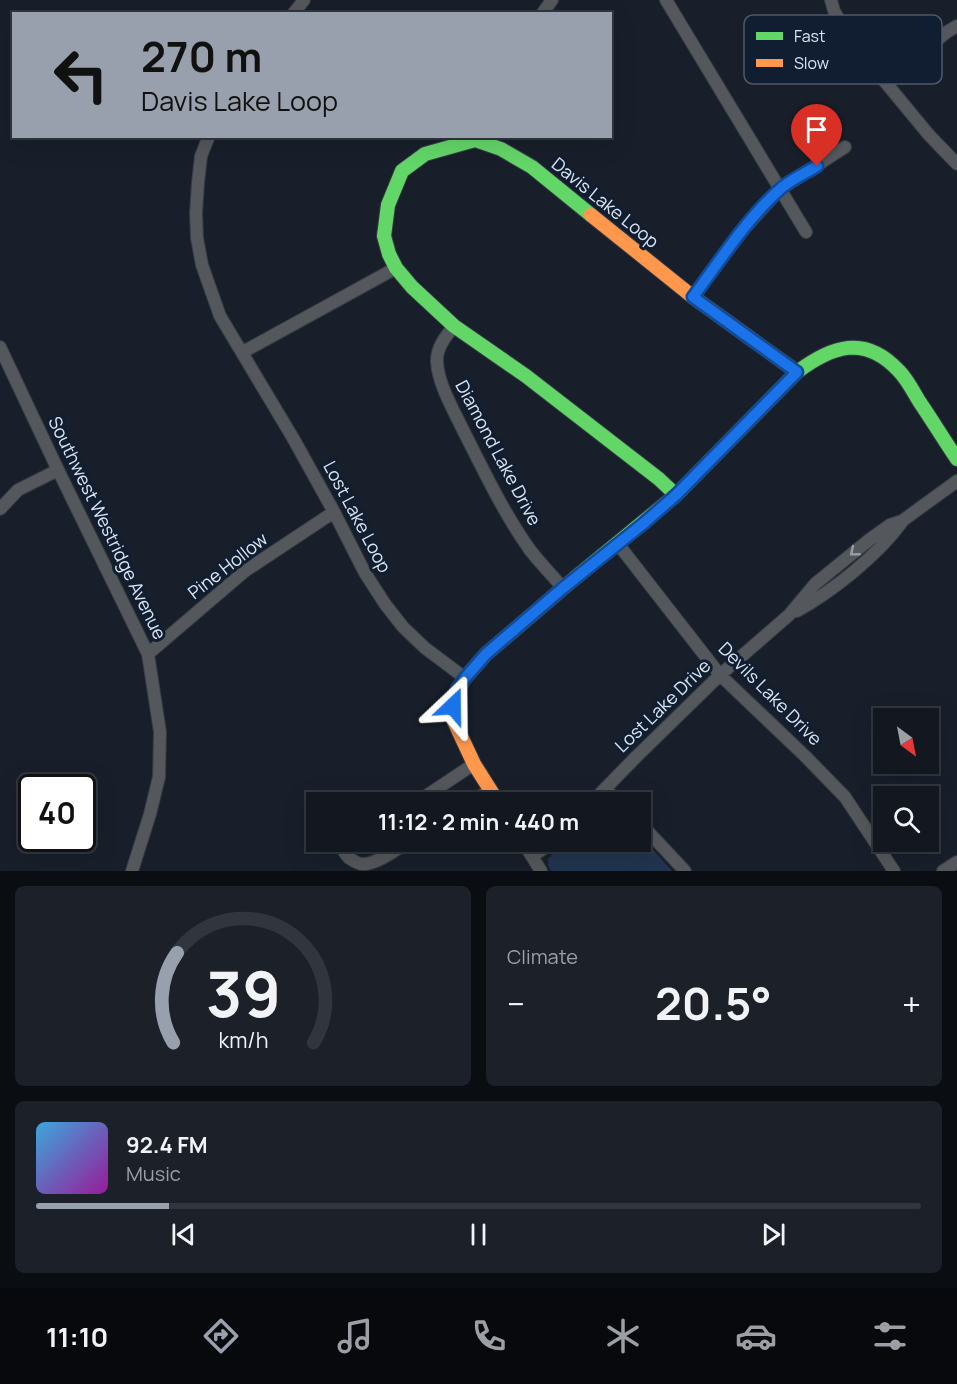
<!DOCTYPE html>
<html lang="en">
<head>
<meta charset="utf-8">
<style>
	body { margin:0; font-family:Manrope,sans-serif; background:#1b2029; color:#f1f3f6; height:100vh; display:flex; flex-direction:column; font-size:22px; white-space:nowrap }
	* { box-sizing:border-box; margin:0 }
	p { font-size:20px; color:#9c9fa5 }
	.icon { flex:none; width:33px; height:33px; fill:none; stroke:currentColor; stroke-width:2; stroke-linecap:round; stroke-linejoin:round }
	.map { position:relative; height:871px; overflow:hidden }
	.panel { display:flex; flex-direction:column; gap:15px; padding:15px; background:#0a0d12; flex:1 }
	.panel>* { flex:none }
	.banner { position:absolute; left:12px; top:12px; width:600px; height:126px; border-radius:0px; box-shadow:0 6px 24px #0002,0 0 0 2px #31363e; background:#97a0ac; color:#111; overflow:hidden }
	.needle { width:39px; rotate:148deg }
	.fabs { position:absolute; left:873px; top:708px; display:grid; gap:12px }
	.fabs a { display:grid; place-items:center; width:66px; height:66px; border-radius:0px; background:#121720; box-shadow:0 6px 24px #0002,0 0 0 2px #31363e; font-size:30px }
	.speed { position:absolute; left:18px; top:774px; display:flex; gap:12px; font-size:30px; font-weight:700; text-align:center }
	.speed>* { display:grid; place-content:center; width:78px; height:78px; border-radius:50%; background:#121720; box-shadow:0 6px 24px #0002,0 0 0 2px #31363e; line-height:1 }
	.speed .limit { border:3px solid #111; border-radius:9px; background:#fff; color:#111 }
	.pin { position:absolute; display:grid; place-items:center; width:51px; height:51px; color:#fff; margin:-62px -26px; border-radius:50% 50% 50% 0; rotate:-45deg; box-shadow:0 0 6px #0007 }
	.pin .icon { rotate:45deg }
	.me { position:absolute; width:66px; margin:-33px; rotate:23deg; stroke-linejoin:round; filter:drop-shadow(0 0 4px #0008) }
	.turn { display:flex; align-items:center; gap:21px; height:126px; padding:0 30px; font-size:27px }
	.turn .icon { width:78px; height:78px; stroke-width:2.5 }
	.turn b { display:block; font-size:42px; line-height:51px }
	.big { font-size:45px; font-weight:700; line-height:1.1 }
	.panel .tile { flex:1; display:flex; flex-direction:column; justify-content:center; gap:9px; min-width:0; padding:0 21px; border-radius:9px; background:#1b2029 }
	.panel .dial { align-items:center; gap:0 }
	.dial svg { height:156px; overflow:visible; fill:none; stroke:#31363e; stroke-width:7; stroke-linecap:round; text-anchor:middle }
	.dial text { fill:#f1f3f6; stroke:none }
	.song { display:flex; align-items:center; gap:18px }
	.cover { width:72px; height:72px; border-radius:9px; background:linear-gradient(135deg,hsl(200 70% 55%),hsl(300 70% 35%)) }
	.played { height:6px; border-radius:3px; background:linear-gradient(90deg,#97a0ac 15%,#31363e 15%) }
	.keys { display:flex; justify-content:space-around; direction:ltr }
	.heat { display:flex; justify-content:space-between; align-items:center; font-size:33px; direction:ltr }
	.panel .tiles { flex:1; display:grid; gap:15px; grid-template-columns:1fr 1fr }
	.tile:last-child { grid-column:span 2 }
	.trip { position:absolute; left:306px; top:792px; width:345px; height:60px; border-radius:0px; background:#121720; box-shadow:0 6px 24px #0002,0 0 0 2px #31363e; font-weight:700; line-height:60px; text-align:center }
	.tabs { display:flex; height:96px; justify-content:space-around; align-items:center; background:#07090d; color:#9c9fa5 }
	.tabs .icon { width:42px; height:42px }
	.tabs .current { color:#97a0ac }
	.tabs b { font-size:27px; color:#f1f3f6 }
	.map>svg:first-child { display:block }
	.green { fill:#21334e }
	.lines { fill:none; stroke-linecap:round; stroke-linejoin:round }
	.street-casing { stroke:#353c44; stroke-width:14 }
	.fast-casing { stroke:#353c44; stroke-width:16 }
	.slow-casing { stroke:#353c44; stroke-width:16 }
	.street { stroke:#54575b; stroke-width:12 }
	.fast { stroke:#63d668; stroke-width:14 }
	.slow { stroke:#ff974d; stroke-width:14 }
	.oneway { stroke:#989ea6 }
	.route-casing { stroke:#114b97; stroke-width:15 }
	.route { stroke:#1a73e8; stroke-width:10 }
	.labels { text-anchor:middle; stroke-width:6; stroke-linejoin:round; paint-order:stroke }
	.street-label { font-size:18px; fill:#dce5f2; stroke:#111e31 }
	.key { fill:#111e31; stroke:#4e5a6b; stroke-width:1.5 }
	.key-label { font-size:16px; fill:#dce5f2 }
</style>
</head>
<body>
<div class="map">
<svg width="957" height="871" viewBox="0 0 957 871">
	<rect width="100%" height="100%" fill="#181f2a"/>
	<path class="green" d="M 641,836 L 672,871 L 551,871 L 548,865 L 548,859 L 563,842 L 640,842 Z"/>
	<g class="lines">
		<g class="street-casing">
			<path id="street" d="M 666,0 L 806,232
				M 831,0 L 834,11 L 853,43 L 929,135 L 957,164
				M 293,14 L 304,0
				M 542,14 L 552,0
				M 885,81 L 947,32 L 957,26
				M 209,136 L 201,156 L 198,183 L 196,213 L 197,238 L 202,265 L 220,316 L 293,438 L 334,512 L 365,573 L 385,604 L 403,627 L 425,648 L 465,678
				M 693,297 L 743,230 L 780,189 L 845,147
				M 454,326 C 446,336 436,348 437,362 C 438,384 454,411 463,430 C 484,471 503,512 530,550 C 540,563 552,575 563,588
				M 0,347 L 58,470 L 148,654 L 160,732 L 159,777 L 150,814 L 132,871
				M 243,352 L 396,268
				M 0,509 L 18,490 L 58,470
				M 618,544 L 720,675 L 805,756 L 845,797 L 894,871
				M 797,611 C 833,591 878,555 902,522
				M 148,654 L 245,571 L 334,512
				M 605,789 L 619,802
				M 417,802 L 474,764
				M 471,802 L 490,790
				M 592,802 L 636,757 L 720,675 L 789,615 L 815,584 L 869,540 L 890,525 L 902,521 L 957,481
				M 640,823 L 685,871
				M 344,842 C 342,848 344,853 349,858 C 352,860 358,864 362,864 C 376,865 397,849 408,842
				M 523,842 L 541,871
				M 532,856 L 549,845 L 553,842
				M 943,871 L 957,862"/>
		</g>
		<g class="fast-casing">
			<path id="fast" d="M 591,215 L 532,167 L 501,149 L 475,140 L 425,154 L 402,171 L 388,205 L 384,236 L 389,254 L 396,268 L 412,287 L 454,326 L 526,376 L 659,479 L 676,495
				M 575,578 L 676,495 L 797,372 C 832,346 865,334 899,371 C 907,379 913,391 919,401 C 932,420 944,440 957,459"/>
		</g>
		<g class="slow-casing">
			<path id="slow" d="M 591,215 L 693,297 L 797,372
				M 498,802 L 474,764 L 453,719 L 453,706 L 457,690 L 465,678 L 486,654 L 575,578"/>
		</g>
		<use href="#street" class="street"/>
		<use href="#fast" class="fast"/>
		<use href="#slow" class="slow"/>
	</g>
	<defs><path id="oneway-chevron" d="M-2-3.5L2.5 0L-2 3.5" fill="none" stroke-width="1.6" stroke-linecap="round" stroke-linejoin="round" transform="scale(1.5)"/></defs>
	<use class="oneway" href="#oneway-chevron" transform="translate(854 552) rotate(141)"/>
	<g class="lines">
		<g class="route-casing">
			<path id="route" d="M 453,706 L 457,690 L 465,678 L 486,654 L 563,588 L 644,523 L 676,495 L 797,372 L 693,297 C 719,262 746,220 778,191 C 788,181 804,174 817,166"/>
		</g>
		<use href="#route" class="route"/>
	</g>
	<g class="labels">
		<g class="street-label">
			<text transform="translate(605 203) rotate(39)" y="6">Davis Lake Loop</text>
			<text transform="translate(498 453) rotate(62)" y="6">Diamond Lake Drive</text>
			<text transform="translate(357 517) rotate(62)" y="6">Lost Lake Loop</text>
			<text transform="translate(107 528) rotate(64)" y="6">Southwest Westridge Avenue</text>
			<text transform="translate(228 566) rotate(-38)" y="6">Pine Hollow</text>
			<text transform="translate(770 694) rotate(45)" y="6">Devils Lake Drive</text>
			<text transform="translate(663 706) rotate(-44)" y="6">Lost Lake Drive</text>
		</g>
	</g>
	<rect x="744" y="15" width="198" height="69" rx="9" class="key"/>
	<rect x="756" y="32" width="27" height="8" fill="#63d668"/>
	<rect x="756" y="59" width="27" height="8" fill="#ff974d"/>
	<g class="key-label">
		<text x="794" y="42">Fast</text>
		<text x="794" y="69">Slow</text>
	</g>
</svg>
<div class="fabs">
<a><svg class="needle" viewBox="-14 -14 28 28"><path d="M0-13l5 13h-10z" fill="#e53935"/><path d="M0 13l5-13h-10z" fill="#9c9fa5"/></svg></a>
<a><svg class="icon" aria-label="search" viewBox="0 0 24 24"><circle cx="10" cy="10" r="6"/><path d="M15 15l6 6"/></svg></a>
</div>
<div class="speed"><div class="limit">40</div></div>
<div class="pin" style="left:817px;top:166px;background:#d93025"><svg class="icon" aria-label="arrive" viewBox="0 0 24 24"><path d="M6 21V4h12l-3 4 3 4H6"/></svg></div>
<svg class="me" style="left:453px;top:706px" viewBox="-20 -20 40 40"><path d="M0-17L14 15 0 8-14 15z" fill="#1a73e8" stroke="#fff" stroke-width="4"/></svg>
<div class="trip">11:12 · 2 min · 440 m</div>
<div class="banner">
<div class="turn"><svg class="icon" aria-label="left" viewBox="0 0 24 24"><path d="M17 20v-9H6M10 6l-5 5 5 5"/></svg><div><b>270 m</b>Davis Lake Loop</div></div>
</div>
</div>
<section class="panel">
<div class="tiles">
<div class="tile dial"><svg viewBox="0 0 100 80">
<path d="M14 69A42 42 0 1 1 86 69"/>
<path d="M14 69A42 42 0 0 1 16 23" stroke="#97a0ac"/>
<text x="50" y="56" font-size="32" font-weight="700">39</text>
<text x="50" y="72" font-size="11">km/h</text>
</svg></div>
<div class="tile"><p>Climate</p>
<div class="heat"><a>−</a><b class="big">20.5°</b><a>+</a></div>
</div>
<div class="tile">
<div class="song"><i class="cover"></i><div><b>92.4 FM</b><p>Music</p></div></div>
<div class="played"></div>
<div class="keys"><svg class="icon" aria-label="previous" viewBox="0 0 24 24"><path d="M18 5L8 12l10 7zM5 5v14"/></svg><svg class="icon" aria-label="pause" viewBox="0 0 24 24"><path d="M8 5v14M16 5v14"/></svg><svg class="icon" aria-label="next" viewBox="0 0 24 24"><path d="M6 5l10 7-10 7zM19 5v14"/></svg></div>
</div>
</div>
</section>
<nav class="tabs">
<b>11:10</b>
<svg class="icon current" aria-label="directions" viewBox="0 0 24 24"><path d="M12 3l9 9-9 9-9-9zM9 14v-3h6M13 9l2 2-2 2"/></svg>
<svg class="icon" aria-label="music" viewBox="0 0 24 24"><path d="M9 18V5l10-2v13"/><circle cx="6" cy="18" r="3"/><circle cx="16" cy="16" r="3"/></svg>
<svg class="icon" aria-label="phone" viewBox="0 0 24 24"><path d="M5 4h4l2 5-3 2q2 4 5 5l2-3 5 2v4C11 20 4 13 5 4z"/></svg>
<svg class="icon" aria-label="climate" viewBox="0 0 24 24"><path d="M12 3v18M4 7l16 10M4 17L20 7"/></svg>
<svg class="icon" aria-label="car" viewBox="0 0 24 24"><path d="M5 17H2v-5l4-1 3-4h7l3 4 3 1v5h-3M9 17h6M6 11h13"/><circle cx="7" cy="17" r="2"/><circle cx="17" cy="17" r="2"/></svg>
<svg class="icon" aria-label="filters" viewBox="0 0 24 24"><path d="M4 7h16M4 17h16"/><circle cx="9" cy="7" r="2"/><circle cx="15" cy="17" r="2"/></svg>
</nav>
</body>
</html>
